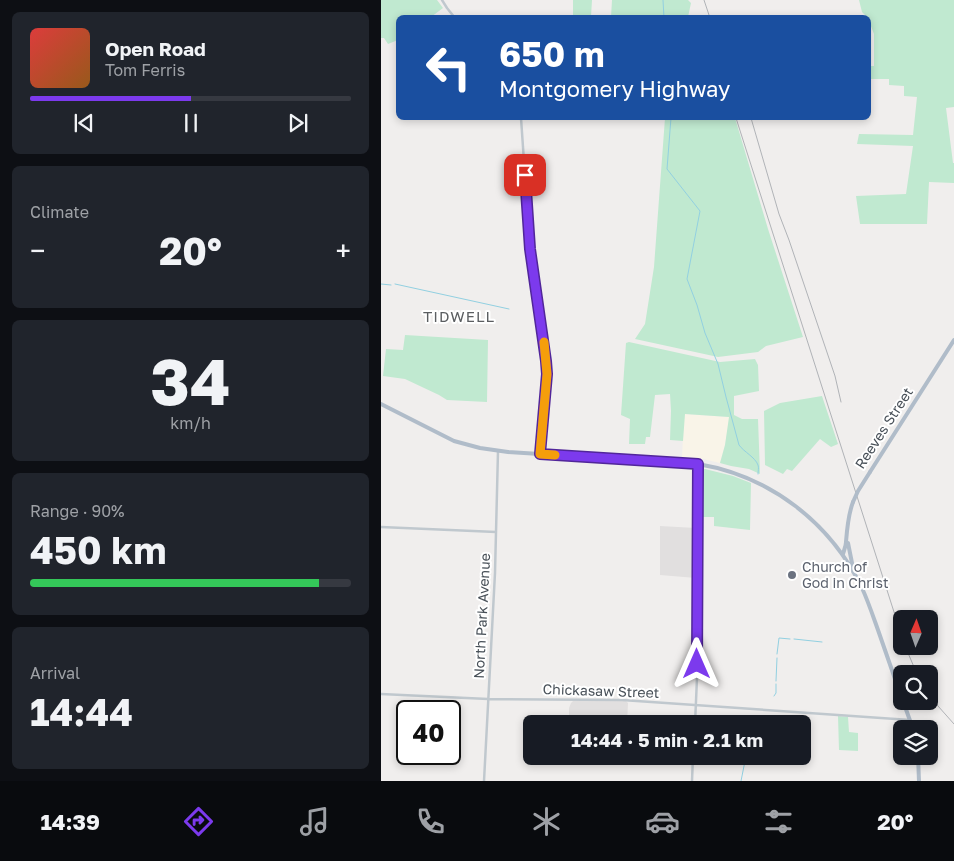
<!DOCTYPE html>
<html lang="en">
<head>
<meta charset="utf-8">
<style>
	body { margin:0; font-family:"Golos Text",sans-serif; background:#20242c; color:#f1f3f6; height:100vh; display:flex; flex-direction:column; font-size:19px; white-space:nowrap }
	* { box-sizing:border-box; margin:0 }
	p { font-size:16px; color:#9ea1a6 }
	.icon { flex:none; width:28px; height:28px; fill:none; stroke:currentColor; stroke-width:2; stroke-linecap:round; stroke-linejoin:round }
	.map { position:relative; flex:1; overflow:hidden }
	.sheet { display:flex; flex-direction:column; gap:12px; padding:12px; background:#0d0f14; width:381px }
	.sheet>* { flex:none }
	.top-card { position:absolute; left:15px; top:15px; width:475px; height:105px; border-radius:8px; box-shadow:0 2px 8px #0003; background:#1a4fa0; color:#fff; overflow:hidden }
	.needle { width:32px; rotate:2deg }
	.fabs { position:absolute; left:512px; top:610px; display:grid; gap:10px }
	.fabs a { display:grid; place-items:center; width:45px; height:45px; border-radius:8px; background:#171b24; box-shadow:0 2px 8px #0003; font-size:25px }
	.speed { position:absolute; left:15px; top:700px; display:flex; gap:10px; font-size:25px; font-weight:700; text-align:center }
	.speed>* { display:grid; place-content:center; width:65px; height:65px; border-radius:50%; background:#171b24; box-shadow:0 2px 8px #0003; line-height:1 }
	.speed .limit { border:2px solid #111; border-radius:8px; background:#fff; color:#111 }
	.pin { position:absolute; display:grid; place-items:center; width:42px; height:42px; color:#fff; margin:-21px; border-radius:10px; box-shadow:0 2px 8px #0006 }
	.me { position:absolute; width:55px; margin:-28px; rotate:0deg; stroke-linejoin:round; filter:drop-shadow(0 0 4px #0008) }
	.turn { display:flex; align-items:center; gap:18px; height:105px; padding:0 20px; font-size:22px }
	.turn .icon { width:65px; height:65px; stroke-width:2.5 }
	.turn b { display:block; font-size:35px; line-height:42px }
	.big { font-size:38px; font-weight:700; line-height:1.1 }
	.sheet .widget { flex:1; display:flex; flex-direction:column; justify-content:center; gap:8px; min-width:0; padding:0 18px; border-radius:8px; background:#20242c }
	.sheet .dial { align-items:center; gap:0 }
	.dial b { font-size:65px; line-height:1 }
	.song { display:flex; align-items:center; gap:15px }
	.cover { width:60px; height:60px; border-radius:8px; background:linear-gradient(135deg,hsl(0 70% 55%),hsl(30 70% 35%)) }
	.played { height:5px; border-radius:2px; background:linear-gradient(90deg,#7c3aed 50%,#363941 50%) }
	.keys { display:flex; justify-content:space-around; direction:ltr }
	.heat { display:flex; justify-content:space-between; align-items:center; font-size:28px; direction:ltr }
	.charge { height:8px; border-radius:4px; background:linear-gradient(90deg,#34c759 90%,#363941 0) }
	.trip { position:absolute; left:142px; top:715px; width:288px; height:50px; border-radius:8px; background:#171b24; box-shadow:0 2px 8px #0003; font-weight:700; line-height:50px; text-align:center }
	.menu { display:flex; height:80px; justify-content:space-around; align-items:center; background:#090b0e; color:#9ea1a6 }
	.menu .icon { width:35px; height:35px }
	.menu .selected { color:#7c3aed }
	.menu b { font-size:22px; color:#f1f3f6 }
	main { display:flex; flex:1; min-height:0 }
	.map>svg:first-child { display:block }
	.commercial { fill:#f9f4e8 }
	.education { fill:#e1dfdf }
	.green { fill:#c0e9d0 }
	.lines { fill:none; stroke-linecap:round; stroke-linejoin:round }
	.stream { stroke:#92d0e1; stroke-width:1 }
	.minor { stroke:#c0c8ce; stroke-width:2.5 }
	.major { stroke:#b0bcc9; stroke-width:4 }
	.rail { stroke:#b0b3b7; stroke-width:1 }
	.major-bridge { stroke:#b0bcc9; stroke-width:4 }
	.route-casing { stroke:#51269a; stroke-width:12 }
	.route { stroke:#7c3aed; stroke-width:9 }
	.slow { stroke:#f59e0b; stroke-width:9 }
	.worship-dot { fill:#6b7280; stroke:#fff; stroke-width:2 }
	.labels { text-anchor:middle; stroke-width:4; stroke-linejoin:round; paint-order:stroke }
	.street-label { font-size:14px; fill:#485058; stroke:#fff }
	.worship-label { font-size:14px; fill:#5b616d; stroke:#fff; text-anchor:start }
	.neighbourhood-label { font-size:15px; letter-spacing:1px; fill:#5b5e61; stroke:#fff }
</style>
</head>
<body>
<main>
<section class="sheet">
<div class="widget">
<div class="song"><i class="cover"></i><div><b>Open Road</b><p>Tom Ferris</p></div></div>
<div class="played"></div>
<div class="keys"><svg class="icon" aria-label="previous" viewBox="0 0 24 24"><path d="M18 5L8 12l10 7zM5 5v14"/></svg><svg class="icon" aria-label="pause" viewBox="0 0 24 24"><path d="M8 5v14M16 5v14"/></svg><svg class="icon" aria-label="next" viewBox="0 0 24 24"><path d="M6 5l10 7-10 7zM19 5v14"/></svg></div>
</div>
<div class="widget"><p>Climate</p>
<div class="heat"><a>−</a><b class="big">20°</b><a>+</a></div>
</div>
<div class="widget dial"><b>34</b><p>km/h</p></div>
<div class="widget"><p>Range · 90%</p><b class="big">450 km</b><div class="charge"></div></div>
<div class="widget"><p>Arrival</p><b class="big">14:44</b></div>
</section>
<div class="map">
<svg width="573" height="781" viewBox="0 0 573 781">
	<rect width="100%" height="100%" fill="#f0eeed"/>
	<path class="commercial" d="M 303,414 L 349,417 L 344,445 L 339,463 L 322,459 L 301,457 Z"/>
	<path class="education" d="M 279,526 L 315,528 L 315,578 L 279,575 Z
		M 192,701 L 245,701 L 247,703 L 246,724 L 188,724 L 188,708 L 190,703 Z"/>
	<path class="green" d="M 0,0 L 56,0 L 62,8 L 50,17 L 18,18 L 17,40 L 7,44 L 3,38 L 0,38 Z
		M 192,0 L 211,0 L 210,17 L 192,17 Z
		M 231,0 L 307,0 L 310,3 L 307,17 L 230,17 Z
		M 478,0 L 573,0 L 573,107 L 565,108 L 572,163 L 573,163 L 573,183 L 548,182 L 546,224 L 479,224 L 475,196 L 525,194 L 532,146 L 476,144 L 478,134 L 532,135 L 536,97 L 523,96 L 523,86 L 508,85 L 508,79 L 488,79 L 488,66 L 493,66 L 493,34 L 488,21 L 488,18 L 486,17 L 481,12 Z
		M 284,118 L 354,118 L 387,229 L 422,337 L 385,346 L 377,352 L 337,357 L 254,339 L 264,324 L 273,267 Z
		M 24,335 L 107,340 L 106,402 L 66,400 L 58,395 L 24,379 L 2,376 L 5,349 L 22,350 Z
		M 248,342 L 339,362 L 374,359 L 377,365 L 378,391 L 353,396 L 353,415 L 361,419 L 377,419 L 379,474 L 368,469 L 350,466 L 339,463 L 344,445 L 348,417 L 304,414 L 302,441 L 289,440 L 290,411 L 289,394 L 274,395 L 269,437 L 265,437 L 264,444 L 248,444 L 249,419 L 240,415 L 245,343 Z
		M 441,396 L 457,444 L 450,447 L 439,439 L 411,471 L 406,469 L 402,474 L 384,465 L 383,411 L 399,403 Z
		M 324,469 L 352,476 L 370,483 L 369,530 L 333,526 L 333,517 L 318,517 L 319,473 L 320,470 Z
		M 457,716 L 467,717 L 468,732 L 477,733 L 477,751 L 458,750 Z"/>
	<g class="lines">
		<path class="stream" d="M 282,0 L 283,18
			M 290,118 L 286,169 L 319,211 L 306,279 L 316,305 L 324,333 L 337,364 L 345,397 L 358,445 C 363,452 374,457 377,465 C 378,468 377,471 377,474
			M 0,284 L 10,285
			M 14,284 L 128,309
			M 413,639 L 441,642
			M 396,654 L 398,638 L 409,639
			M 395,681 L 396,658
			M 393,696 L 395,693 L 395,684
			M 379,724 L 383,720
			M 360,781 L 365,756"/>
		<path class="minor" d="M 61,0 L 66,8 L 74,18
			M 140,118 L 149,249 L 165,361 L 166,379 L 159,454
			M 0,527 L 115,532
			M 0,694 L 107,699 L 241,700 L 529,720
			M 314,724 L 316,678 L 317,464
			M 103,781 L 114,573 L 117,451
			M 311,781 L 312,756"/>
		<path class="major" d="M 0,404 L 73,441 L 99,448 L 127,452 L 317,464 C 389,476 449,522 481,588 C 487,601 492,616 497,630 C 505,653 513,676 521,699
			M 489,472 L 573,340
			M 467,543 L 472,568
			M 462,554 C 463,550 465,546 465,542 C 466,529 467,515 472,502
			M 522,701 L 532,729
			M 537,756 L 538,781"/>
		<path class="rail" d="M 323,0 L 329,18
			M 355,118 L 521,637
			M 370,118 L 398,214 L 408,240 L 454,376 L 460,402
			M 524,646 L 536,674
			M 549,695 L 557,706 L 573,724"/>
		<path class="major-bridge" d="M 472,502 L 477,491 L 489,472"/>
	</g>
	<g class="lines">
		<g class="route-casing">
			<path id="route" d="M 144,175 L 149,249 L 165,361 L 166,374 L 159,454 L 317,464 L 316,664"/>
		</g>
		<use href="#route" class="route"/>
		<path class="slow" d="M 163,342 L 166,374 L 159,454 L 174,455"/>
	</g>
	<circle class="worship-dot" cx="411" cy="575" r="5"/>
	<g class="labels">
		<g class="street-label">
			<text transform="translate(503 428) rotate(-57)" y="5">Reeves Street</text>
			<text transform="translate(101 616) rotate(-87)" y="5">North Park Avenue</text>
			<text transform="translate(220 691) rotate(2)" y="5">Chickasaw Street</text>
		</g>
		<g class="worship-label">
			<text x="421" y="572">Church of<tspan x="421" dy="16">God in Christ</tspan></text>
		</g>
		<g class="neighbourhood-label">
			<text x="78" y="322">TIDWELL</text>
		</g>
	</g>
</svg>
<div class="fabs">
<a><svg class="needle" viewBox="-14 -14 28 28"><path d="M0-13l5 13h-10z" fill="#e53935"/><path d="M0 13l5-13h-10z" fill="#9ea1a6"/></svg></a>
<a><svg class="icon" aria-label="search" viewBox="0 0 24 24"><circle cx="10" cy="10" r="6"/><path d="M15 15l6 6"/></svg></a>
<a><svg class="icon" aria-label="layers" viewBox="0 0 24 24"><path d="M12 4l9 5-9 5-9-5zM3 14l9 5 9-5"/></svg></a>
</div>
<div class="speed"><div class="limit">40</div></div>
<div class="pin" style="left:144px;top:175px;background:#d93025"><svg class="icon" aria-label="arrive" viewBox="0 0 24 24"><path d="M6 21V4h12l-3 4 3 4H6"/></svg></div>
<svg class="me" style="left:316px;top:664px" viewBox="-20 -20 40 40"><path d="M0-17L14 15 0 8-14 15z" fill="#7c3aed" stroke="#fff" stroke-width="4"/></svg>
<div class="trip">14:44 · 5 min · 2.1 km</div>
<div class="top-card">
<div class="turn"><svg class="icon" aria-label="left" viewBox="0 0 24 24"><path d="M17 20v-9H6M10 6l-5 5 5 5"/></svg><div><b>650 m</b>Montgomery Highway</div></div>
</div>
</div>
</main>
<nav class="menu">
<b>14:39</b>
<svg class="icon selected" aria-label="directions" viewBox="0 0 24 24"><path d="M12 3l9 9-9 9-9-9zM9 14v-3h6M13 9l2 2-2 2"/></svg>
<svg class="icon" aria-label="music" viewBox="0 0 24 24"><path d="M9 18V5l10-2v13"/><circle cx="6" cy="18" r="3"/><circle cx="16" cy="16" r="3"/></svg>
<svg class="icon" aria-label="phone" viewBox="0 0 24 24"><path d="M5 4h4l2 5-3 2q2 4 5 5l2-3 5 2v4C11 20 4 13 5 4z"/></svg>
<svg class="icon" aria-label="climate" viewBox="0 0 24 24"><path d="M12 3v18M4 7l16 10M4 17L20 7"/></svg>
<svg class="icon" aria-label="car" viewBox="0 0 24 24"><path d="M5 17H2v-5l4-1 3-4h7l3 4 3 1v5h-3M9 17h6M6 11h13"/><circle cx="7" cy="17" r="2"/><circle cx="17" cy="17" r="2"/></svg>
<svg class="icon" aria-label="filters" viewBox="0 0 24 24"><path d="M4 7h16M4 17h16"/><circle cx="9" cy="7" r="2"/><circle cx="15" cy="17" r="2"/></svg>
<b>20°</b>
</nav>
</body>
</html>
